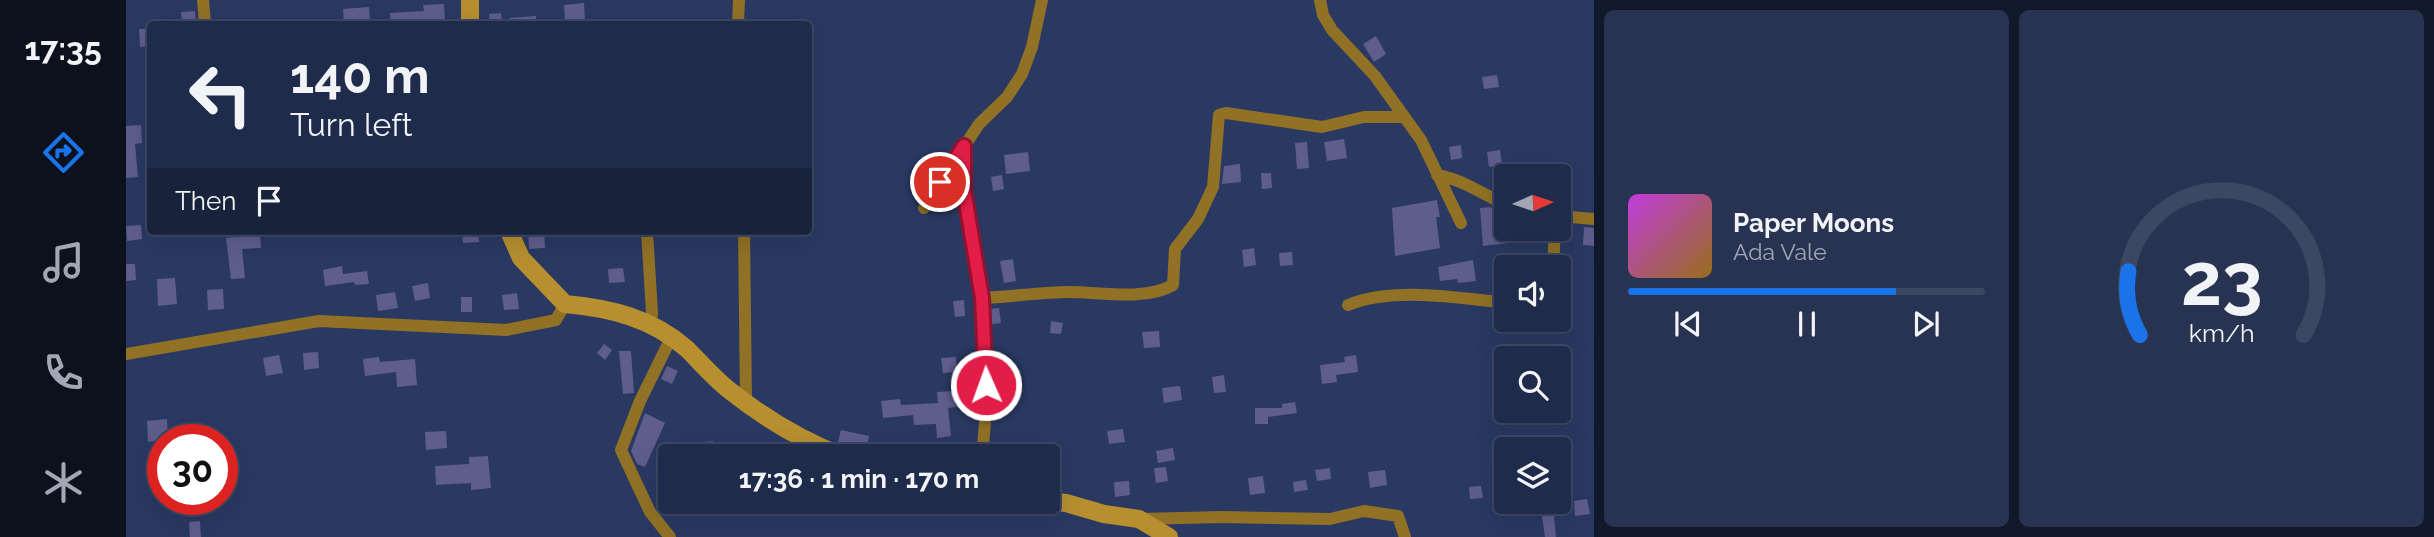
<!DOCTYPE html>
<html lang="en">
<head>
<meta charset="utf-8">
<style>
	body { margin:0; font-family:Raleway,sans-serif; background:#273351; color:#f1f3f6; height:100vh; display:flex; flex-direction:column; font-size:26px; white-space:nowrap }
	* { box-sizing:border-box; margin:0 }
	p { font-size:23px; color:#a1a7b5 }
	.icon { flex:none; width:38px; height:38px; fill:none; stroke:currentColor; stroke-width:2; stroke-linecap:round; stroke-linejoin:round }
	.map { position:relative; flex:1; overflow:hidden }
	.sheet { display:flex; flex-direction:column; gap:10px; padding:10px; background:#111829; width:840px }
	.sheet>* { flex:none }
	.guide { position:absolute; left:21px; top:21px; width:665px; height:214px; border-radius:7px; box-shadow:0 7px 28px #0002,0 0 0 2px #3c4762; background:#1f2b4a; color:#f1f3f6; overflow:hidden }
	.needle { width:46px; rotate:87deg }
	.fabs { position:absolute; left:1368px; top:164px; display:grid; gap:14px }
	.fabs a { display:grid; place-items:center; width:77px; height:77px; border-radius:7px; background:#1f2b4a; box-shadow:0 7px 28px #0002,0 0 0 2px #3c4762; font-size:35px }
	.speed { position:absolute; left:21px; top:424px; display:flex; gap:14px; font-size:35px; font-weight:700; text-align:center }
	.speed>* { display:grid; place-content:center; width:91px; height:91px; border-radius:50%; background:#1f2b4a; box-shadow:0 7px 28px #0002,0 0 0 2px #3c4762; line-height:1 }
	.speed .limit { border:10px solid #d22; background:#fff; color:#111 }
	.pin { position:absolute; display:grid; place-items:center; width:60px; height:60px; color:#fff; margin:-30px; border:4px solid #fff; border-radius:50%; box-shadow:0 2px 7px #0007 }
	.me { position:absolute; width:77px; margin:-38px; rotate:358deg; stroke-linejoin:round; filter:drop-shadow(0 0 5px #0008) }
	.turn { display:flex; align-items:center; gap:24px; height:147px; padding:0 28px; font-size:32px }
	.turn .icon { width:91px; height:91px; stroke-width:2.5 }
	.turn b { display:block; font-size:49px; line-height:60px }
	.then { display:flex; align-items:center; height:66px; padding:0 28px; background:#0003; gap:14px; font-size:26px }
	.sheet .tile { flex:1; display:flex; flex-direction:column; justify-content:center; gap:10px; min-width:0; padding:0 24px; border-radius:10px; background:#273351 }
	.sheet .dial { align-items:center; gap:0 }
	.dial svg { height:182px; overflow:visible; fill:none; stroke:#3c4762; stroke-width:7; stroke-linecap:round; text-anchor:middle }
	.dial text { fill:#f1f3f6; stroke:none }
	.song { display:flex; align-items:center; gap:21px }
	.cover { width:84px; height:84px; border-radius:10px; background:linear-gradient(135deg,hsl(290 70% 55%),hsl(40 70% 35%)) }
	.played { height:7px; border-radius:4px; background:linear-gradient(90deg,#1a73e8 75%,#3c4762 75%) }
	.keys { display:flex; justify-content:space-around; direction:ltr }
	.sheet .tiles { flex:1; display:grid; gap:10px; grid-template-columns:repeat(2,1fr) }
	.trip { position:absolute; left:532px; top:444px; width:402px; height:70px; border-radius:7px; background:#1f2b4a; box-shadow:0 7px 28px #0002,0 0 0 2px #3c4762; font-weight:700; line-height:70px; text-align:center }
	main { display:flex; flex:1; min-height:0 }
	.menu { display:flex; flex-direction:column; width:126px; justify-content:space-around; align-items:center; background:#0c111e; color:#a1a7b5 }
	.menu .icon { width:49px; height:49px }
	.menu .current { color:#1a73e8 }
	.menu b { font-size:32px; color:#f1f3f6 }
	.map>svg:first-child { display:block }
	.building { fill:#5f5d8c }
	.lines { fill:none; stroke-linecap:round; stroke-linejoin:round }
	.minor { stroke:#907125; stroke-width:12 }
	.secondary { stroke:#b78f2f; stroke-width:18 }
	.route-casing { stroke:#92132f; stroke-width:18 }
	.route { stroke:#e11d48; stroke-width:12 }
</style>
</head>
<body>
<main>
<nav class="menu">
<b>17:35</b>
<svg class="icon current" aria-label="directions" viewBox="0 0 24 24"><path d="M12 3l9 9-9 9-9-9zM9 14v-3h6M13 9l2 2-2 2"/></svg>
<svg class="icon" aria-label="music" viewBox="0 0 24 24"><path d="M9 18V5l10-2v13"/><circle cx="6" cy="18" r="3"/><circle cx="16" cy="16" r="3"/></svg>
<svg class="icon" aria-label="phone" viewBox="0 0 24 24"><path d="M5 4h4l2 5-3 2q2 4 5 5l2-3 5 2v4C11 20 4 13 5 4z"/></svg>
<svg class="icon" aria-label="climate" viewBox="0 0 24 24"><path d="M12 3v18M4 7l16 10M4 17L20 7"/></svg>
</nav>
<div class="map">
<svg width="1468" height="537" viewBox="0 0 1468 537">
	<rect width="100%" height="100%" fill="#293962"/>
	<path class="building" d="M 458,3 L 459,20 L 439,22 L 438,5 Z
		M 318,4 L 319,24 L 265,24 L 264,13 L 298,11 L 297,5 Z
		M 243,7 L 244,24 L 218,24 L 217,9 Z
		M 69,11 L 70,24 L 56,24 L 55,12 Z
		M 375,13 L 376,24 L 364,24 L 363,14 Z
		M 410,16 L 410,24 L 383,24 L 383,18 Z
		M 13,29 L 24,29 L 24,46 L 14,47 Z
		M 1250,36 L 1260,54 L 1248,62 L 1237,44 Z
		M 1371,75 L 1373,87 L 1358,89 L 1356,77 Z
		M 15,125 L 16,143 L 9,144 L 12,177 L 0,178 L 0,126 Z
		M 1218,139 L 1221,158 L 1201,161 L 1198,142 Z
		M 1181,142 L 1183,168 L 1171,169 L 1169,143 Z
		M 1335,145 L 1336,158 L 1325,160 L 1323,147 Z
		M 1374,150 L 1376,165 L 1363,167 L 1361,152 Z
		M 902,152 L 904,171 L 880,174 L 878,155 Z
		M 1114,164 L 1115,182 L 1096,184 L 1098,166 Z
		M 1135,173 L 1145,173 L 1146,188 L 1136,189 Z
		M 876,175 L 878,189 L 867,191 L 865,177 Z
		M 1311,200 L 1314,217 L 1310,217 L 1314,248 L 1269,256 L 1266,208 Z
		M 1364,207 L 1369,210 L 1371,229 L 1380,228 L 1382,243 L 1357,246 L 1354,208 Z
		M 15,225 L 16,239 L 1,241 L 0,226 Z
		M 1458,227 L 1468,228 L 1468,246 L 1457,245 Z
		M 336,231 L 352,231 L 353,242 L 337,243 Z
		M 402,231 L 418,231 L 419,248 L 403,249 Z
		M 134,234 L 135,248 L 116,249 L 119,278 L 105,279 L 100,238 Z
		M 1128,248 L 1130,265 L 1118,267 L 1116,250 Z
		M 1166,252 L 1167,265 L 1154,266 L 1153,253 Z
		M 887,259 L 890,281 L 878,283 L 874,261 Z
		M 1347,260 L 1350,281 L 1332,283 L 1331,279 L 1314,281 L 1312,267 Z
		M 0,264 L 9,264 L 10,280 L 0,281 Z
		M 216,266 L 217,274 L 241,271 L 243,284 L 229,285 L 228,282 L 199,286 L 197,270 Z
		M 497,268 L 499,282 L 483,283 L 482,269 Z
		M 49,278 L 51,304 L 32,306 L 31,279 Z
		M 302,283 L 304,298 L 289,301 L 286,286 Z
		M 97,289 L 98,309 L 82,310 L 81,290 Z
		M 269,292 L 272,308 L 252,311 L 250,295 Z
		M 391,293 L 393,309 L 378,310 L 376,295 Z
		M 335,297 L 346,297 L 346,312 L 335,312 Z
		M 838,300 L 839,316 L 829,317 L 827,301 Z
		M 873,308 L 875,323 L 866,324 L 865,309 Z
		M 925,321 L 937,323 L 935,334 L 924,333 Z
		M 1033,331 L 1034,347 L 1018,348 L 1016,332 Z
		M 478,344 L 486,350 L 479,360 L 471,353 Z
		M 493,351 L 505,351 L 508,393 L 497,394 Z
		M 192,352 L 193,368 L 178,370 L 177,353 Z
		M 153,355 L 157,373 L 140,376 L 137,358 Z
		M 1230,355 L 1232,372 L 1210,375 L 1211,382 L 1196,384 L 1194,365 L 1219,362 L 1218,357 Z
		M 253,357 L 254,362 L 289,359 L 291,385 L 271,387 L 270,372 L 239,376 L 237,359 Z
		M 830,357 L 831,372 L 817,373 L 815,358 Z
		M 541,366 L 552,371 L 546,384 L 535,379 Z
		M 1098,375 L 1100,392 L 1088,393 L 1086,377 Z
		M 1054,386 L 1056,400 L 1038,403 L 1036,388 Z
		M 828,391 L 830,407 L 822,408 L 825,436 L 811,438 L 810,424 L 788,425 L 787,415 L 757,418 L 755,401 L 774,399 L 775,405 L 812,403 L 811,392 Z
		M 1169,402 L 1171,413 L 1142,417 L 1142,424 L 1129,424 L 1129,408 L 1156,408 L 1156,404 Z
		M 519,413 L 539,423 L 519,467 L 511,464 L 505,451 Z
		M 41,419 L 42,439 L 22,442 L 21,421 Z
		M 997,429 L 999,442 L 983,444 L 981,431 Z
		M 715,430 L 743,436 L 740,453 L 727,450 L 712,442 Z
		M 320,431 L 321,448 L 300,450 L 299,432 Z
		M 587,441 L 589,457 L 569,457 L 568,443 Z
		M 1047,448 L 1049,460 L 1032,463 L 1030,451 Z
		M 362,456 L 365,488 L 345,490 L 345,483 L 310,485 L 309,466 L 343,464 L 343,457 Z
		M 1040,467 L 1042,481 L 1030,483 L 1028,468 Z
		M 1204,468 L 1205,479 L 1191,481 L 1189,470 Z
		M 1259,470 L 1261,485 L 1244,488 L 1242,472 Z
		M 932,473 L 934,484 L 922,486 L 922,474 Z
		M 1137,476 L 1139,493 L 1124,495 L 1122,478 Z
		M 1180,480 L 1182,490 L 1168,492 L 1167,482 Z
		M 1003,481 L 1004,495 L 989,497 L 988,482 Z
		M 1355,486 L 1357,498 L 1344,499 L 1343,487 Z
		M 1461,499 L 1464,514 L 1449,516 L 1448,501 Z
		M 1382,502 L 1430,502 L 1430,516 L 1428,517 L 1430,537 L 1419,537 L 1415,510 L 1384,514 Z
		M 74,521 L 75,537 L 64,537 L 63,522 Z"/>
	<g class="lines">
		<path class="minor" d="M 77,0 L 79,24
			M 1194,0 L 1197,15 L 1206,30 L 1249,76 L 1295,140 L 1335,223
			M 612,24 L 613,0
			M 838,146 L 838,190 L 856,298 L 860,359 L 860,411 L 856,457
			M 1311,175 C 1338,180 1357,194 1381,206
			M 798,208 L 853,124 L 881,97 L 896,74 L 906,47 L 916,0
			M 1433,216 L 1468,219
			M 521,231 L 526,313 L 525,324
			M 618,231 L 620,402
			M 1427,268 L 1429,229
			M 856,298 C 885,297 915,292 944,292 C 974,292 1020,301 1047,285 L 1049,249 L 1072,219 L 1087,187 L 1093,115 L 1100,113 L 1196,127 L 1238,117 L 1277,117
			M 1222,305 C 1267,286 1333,298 1381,303
			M 0,354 L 193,321 L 380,330 L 430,320 L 439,304
			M 1013,519 L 1096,517 L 1204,519 L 1238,511 L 1272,516 L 1279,537
			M 544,537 L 524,512 L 495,450 L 514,401 L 545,338"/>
		<path class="secondary" d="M 344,0 L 344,24
			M 383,231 L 395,258 L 439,304 C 484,308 526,318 561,349 C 575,363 588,378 603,390 C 638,418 677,441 718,457
			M 922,501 L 940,503 L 978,514 L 1013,519 L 1043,537"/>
	</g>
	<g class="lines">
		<g class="route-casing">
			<path id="route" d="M 814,182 L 838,146 L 838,190 L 856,298 L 860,385"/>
		</g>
		<use href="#route" class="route"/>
	</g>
</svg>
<div class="fabs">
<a><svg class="needle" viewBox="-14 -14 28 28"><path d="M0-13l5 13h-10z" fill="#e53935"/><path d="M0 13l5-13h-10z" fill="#a1a7b5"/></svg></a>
<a><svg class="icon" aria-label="sound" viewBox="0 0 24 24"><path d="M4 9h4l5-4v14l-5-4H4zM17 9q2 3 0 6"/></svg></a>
<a><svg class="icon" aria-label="search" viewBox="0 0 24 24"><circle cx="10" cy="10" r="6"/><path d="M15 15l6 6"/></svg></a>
<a><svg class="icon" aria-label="layers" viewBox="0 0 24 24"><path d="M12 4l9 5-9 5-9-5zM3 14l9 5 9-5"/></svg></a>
</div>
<div class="speed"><div class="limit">30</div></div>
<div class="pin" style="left:814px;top:182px;background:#d93025"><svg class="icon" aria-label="arrive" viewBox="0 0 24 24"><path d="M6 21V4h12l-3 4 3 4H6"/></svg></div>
<svg class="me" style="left:860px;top:385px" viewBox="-20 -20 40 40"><circle r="17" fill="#e11d48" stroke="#fff" stroke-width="3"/><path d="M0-11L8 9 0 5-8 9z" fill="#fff"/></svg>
<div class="trip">17:36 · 1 min · 170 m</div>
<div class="guide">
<div class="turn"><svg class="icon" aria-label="left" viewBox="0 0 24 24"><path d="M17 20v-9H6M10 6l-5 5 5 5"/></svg><div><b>140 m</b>Turn left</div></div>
<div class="then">Then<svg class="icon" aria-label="arrive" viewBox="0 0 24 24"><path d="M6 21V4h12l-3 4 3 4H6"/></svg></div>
</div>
</div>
<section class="sheet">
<div class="tiles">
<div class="tile">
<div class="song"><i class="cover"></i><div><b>Paper Moons</b><p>Ada Vale</p></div></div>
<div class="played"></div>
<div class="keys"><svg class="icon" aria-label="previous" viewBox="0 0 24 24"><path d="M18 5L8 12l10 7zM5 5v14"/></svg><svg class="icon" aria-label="pause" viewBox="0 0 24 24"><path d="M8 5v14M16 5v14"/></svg><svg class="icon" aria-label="next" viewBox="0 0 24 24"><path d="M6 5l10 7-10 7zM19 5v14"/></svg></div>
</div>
<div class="tile dial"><svg viewBox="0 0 100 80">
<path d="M14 69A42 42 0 1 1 86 69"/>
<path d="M14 69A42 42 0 0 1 9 41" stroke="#1a73e8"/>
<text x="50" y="56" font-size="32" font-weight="700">23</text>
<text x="50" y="72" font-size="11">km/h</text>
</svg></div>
</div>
</section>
</main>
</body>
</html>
